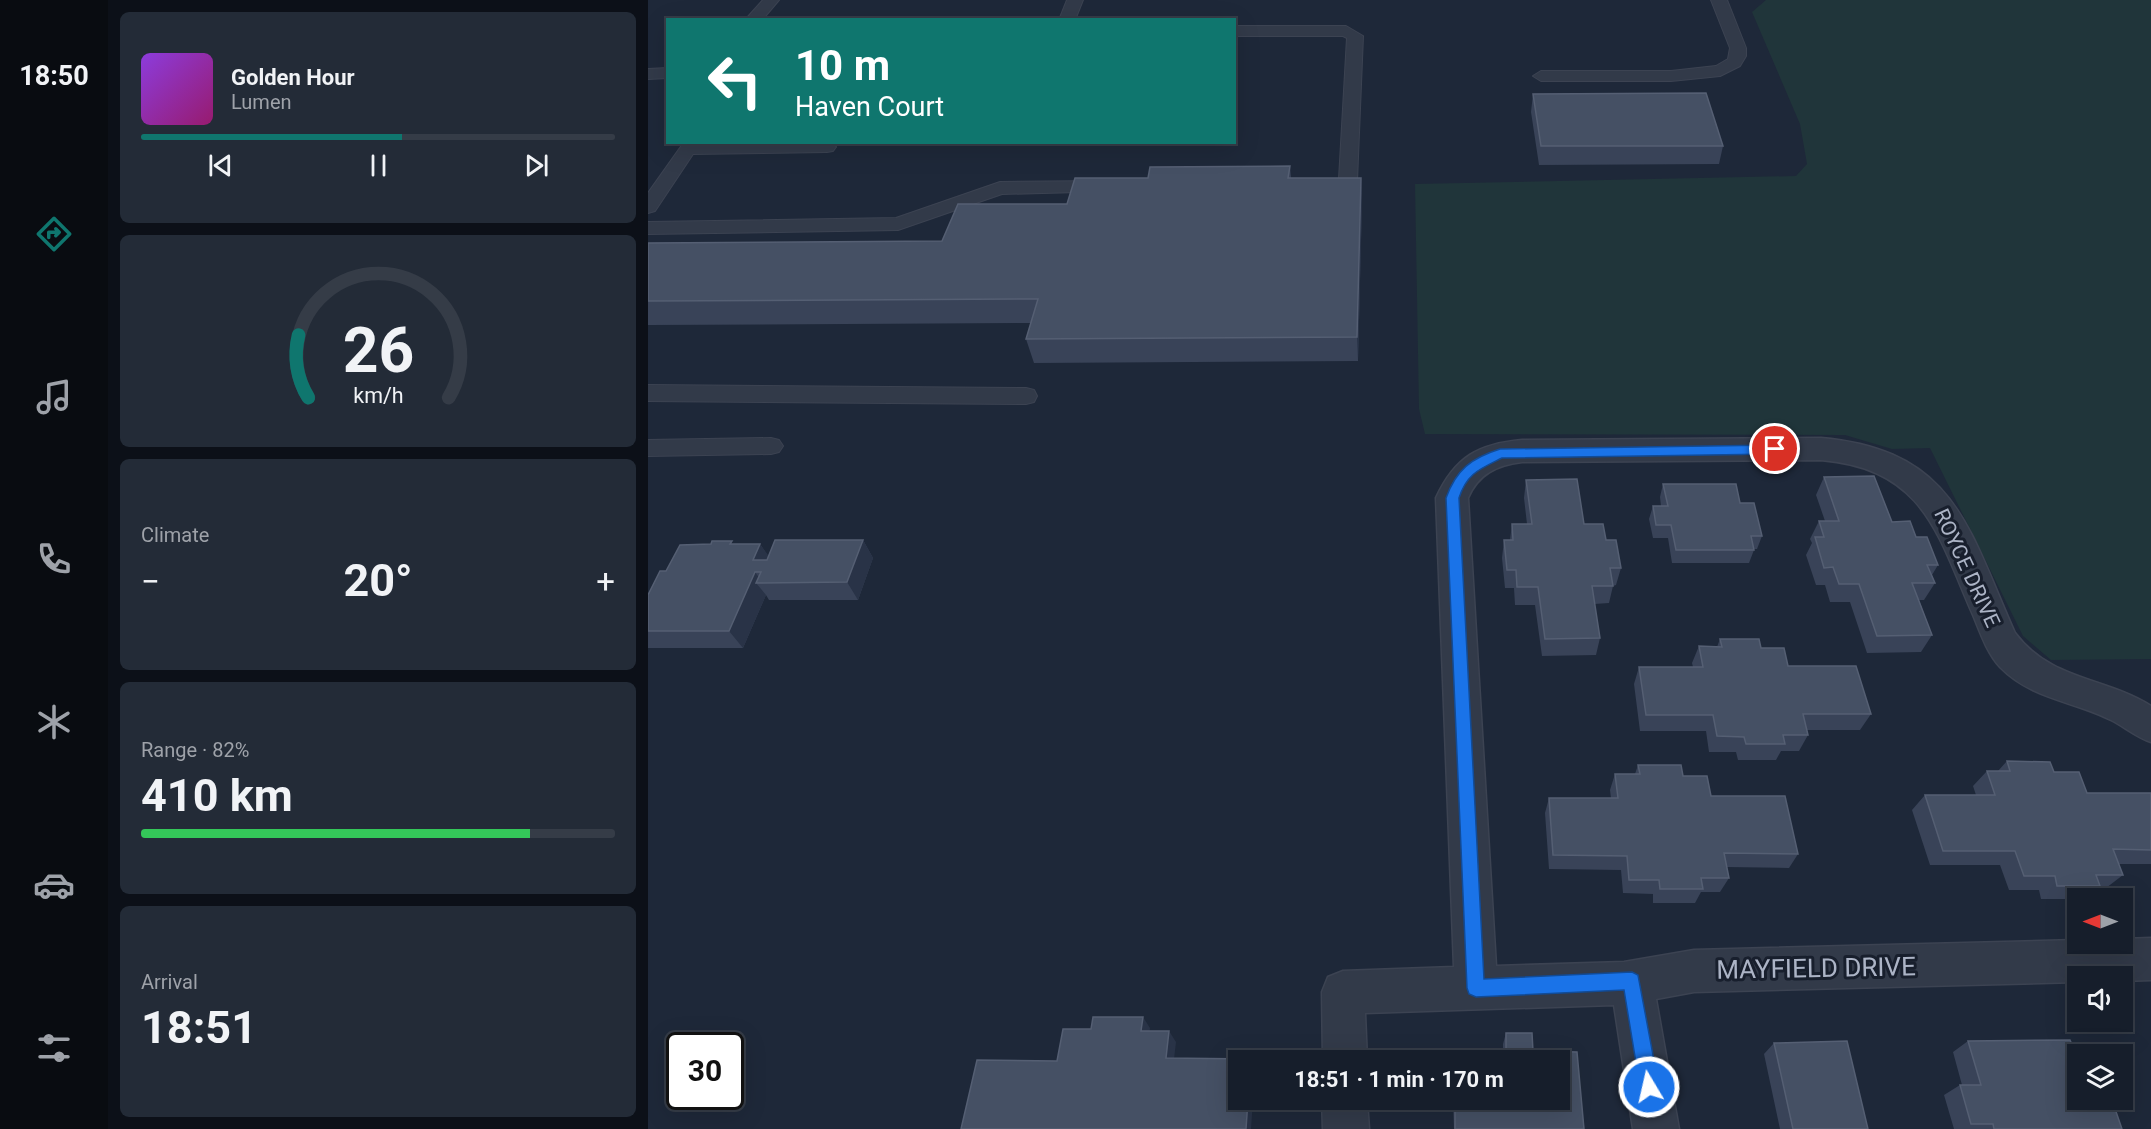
<!DOCTYPE html>
<html lang="en">
<head>
<meta charset="utf-8">
<style>
	body { margin:0; font-family:Roboto,sans-serif; background:#232b37; color:#f1f3f6; height:100vh; display:flex; flex-direction:column; font-size:22px; white-space:nowrap }
	* { box-sizing:border-box; margin:0 }
	p { font-size:20px; color:#9ea2a9 }
	.icon { flex:none; width:33px; height:33px; fill:none; stroke:currentColor; stroke-width:2; stroke-linecap:round; stroke-linejoin:round }
	.map { position:relative; flex:1; overflow:hidden }
	.side { display:flex; flex-direction:column; gap:12px; padding:12px; background:#0c1018; width:540px }
	.side>* { flex:none }
	.hud { position:absolute; left:18px; top:18px; width:570px; height:126px; border-radius:0px; box-shadow:0 6px 24px #0002,0 0 0 2px #353c47; background:#0f766e; color:#fff; overflow:hidden }
	.needle { width:39px; rotate:270deg }
	.controls { position:absolute; left:1419px; top:888px; display:grid; gap:12px }
	.controls a { display:grid; place-items:center; width:66px; height:66px; border-radius:0px; background:#161e2b; box-shadow:0 6px 24px #0002,0 0 0 2px #353c47; font-size:30px }
	.speed { position:absolute; left:18px; top:1032px; display:flex; gap:12px; font-size:30px; font-weight:700; text-align:center }
	.speed>* { display:grid; place-content:center; width:78px; height:78px; border-radius:50%; background:#161e2b; box-shadow:0 6px 24px #0002,0 0 0 2px #353c47; line-height:1 }
	.speed .limit { border:3px solid #111; border-radius:9px; background:#fff; color:#111 }
	.pin { position:absolute; display:grid; place-items:center; width:51px; height:51px; color:#fff; margin:-26px; border:3px solid #fff; border-radius:50%; box-shadow:0 2px 6px #0007 }
	.me { position:absolute; width:66px; margin:-33px; rotate:351deg; stroke-linejoin:round; filter:drop-shadow(0 0 4px #0008) }
	.turn { display:flex; align-items:center; gap:21px; height:126px; padding:0 30px; font-size:27px }
	.turn .icon { width:78px; height:78px; stroke-width:2.5 }
	.turn b { display:block; font-size:42px; line-height:51px }
	.big { font-size:45px; font-weight:700; line-height:1.1 }
	.side .tile { flex:1; display:flex; flex-direction:column; justify-content:center; gap:9px; min-width:0; padding:0 21px; border-radius:9px; background:#232b37 }
	.side .dial { align-items:center; gap:0 }
	.dial svg { height:156px; overflow:visible; fill:none; stroke:#353c47; stroke-width:7; stroke-linecap:round; text-anchor:middle }
	.dial text { fill:#f1f3f6; stroke:none }
	.song { display:flex; align-items:center; gap:18px }
	.cover { width:72px; height:72px; border-radius:9px; background:linear-gradient(135deg,hsl(270 70% 55%),hsl(320 70% 35%)) }
	.played { height:6px; border-radius:3px; background:linear-gradient(90deg,#0f766e 55%,#353c47 55%) }
	.keys { display:flex; justify-content:space-around; direction:ltr }
	.heat { display:flex; justify-content:space-between; align-items:center; font-size:33px; direction:ltr }
	.charge { height:9px; border-radius:4px; background:linear-gradient(90deg,#34c759 82%,#353c47 0) }
	.trip { position:absolute; left:580px; top:1050px; width:342px; height:60px; border-radius:0px; background:#161e2b; box-shadow:0 6px 24px #0002,0 0 0 2px #353c47; font-weight:700; line-height:60px; text-align:center }
	main { display:flex; flex:1; min-height:0 }
	.menu { display:flex; flex-direction:column; width:108px; justify-content:space-around; align-items:center; background:#090c11; color:#9ea2a9 }
	.menu .icon { width:42px; height:42px }
	.menu .current { color:#0f766e }
	.menu b { font-size:27px; color:#f1f3f6 }
	.map>svg:first-child { display:block }
	.green { fill:#20353a }
	.lines { fill:none; stroke-linecap:round; stroke-linejoin:round }
	.lane-casing { stroke:#3c4352; stroke-width:2 }
	.street-casing { stroke:#3c4352; stroke-width:3 }
	.lane { fill:#323a49; fill-rule:evenodd }
	.street { fill:#323a49; fill-rule:evenodd }
	.wall { fill:#394358 }
	.shaded-wall { fill:#293347 }
	.building { fill:#455064; stroke:#555f73; stroke-width:1.5 }
	.route { fill:#1a73e8; stroke:#114b97; stroke-width:1.5 }
	.labels { text-anchor:middle; stroke-width:6; stroke-linejoin:round; paint-order:stroke }
	.street-label { font-size:21px; fill:#acb4c6; stroke:#181f2d }
	.near-street-label { font-size:26px; fill:#acb4c6; stroke:#181f2d }
</style>
</head>
<body>
<main>
<nav class="menu">
<b>18:50</b>
<svg class="icon current" aria-label="directions" viewBox="0 0 24 24"><path d="M12 3l9 9-9 9-9-9zM9 14v-3h6M13 9l2 2-2 2"/></svg>
<svg class="icon" aria-label="music" viewBox="0 0 24 24"><path d="M9 18V5l10-2v13"/><circle cx="6" cy="18" r="3"/><circle cx="16" cy="16" r="3"/></svg>
<svg class="icon" aria-label="phone" viewBox="0 0 24 24"><path d="M5 4h4l2 5-3 2q2 4 5 5l2-3 5 2v4C11 20 4 13 5 4z"/></svg>
<svg class="icon" aria-label="climate" viewBox="0 0 24 24"><path d="M12 3v18M4 7l16 10M4 17L20 7"/></svg>
<svg class="icon" aria-label="car" viewBox="0 0 24 24"><path d="M5 17H2v-5l4-1 3-4h7l3 4 3 1v5h-3M9 17h6M6 11h13"/><circle cx="7" cy="17" r="2"/><circle cx="17" cy="17" r="2"/></svg>
<svg class="icon" aria-label="filters" viewBox="0 0 24 24"><path d="M4 7h16M4 17h16"/><circle cx="9" cy="7" r="2"/><circle cx="15" cy="17" r="2"/></svg>
</nav>
<section class="side">
<div class="tile">
<div class="song"><i class="cover"></i><div><b>Golden Hour</b><p>Lumen</p></div></div>
<div class="played"></div>
<div class="keys"><svg class="icon" aria-label="previous" viewBox="0 0 24 24"><path d="M18 5L8 12l10 7zM5 5v14"/></svg><svg class="icon" aria-label="pause" viewBox="0 0 24 24"><path d="M8 5v14M16 5v14"/></svg><svg class="icon" aria-label="next" viewBox="0 0 24 24"><path d="M6 5l10 7-10 7zM19 5v14"/></svg></div>
</div>
<div class="tile dial"><svg viewBox="0 0 100 80">
<path d="M14 69A42 42 0 1 1 86 69"/>
<path d="M14 69A42 42 0 0 1 9 37" stroke="#0f766e"/>
<text x="50" y="56" font-size="32" font-weight="700">26</text>
<text x="50" y="72" font-size="11">km/h</text>
</svg></div>
<div class="tile"><p>Climate</p>
<div class="heat"><a>−</a><b class="big">20°</b><a>+</a></div>
</div>
<div class="tile"><p>Range · 82%</p><b class="big">410 km</b><div class="charge"></div></div>
<div class="tile"><p>Arrival</p><b class="big">18:51</b></div>
</section>
<div class="map">
<svg width="1503" height="1129" viewBox="0 0 1503 1129">
	<rect width="100%" height="100%" fill="#1e2839"/>
	<path class="green" d="M 1118,0 L 1503,0 L 1503,659 L 1403,660 L 1375,636 L 1282,448 L 1244,449 L 1197,435 L 777,434 L 771,409 L 767,184 L 1148,176 L 1159,164 L 1152,124 L 1104,12 Z"/>
	<g class="lines">
		<g class="lane-casing">
			<path id="lane" d="M 115,0 L 131,0 L 114,20 L 97,20 Z
				M 419,0 L 435,0 L 427,20 L 411,20 Z
				M 1063,0 L 1079,0 L 1098,48 L 1098,56 L 1092,66 L 1072,76 L 1023,81 L 893,81 L 885,76 L 893,71 L 1023,71 L 1068,66 L 1080,59 L 1082,48 Z
				M 586,26 L 698,26 L 715,36 L 709,181 C 700,195 678,194 663,190 L 661,186 L 663,182 L 691,179 L 699,38 L 695,36 L 586,36 Z
				M 20,68 L 20,78 L 0,79 L 0,69 Z
				M 183,142 L 188,147 L 185,151 L 179,152 L 45,154 L 7,211 L 0,213 L 0,193 L 34,145 Z
				M 459,181 L 466,183 L 468,187 L 466,191 L 354,194 L 250,230 L 0,234 L 0,222 L 248,218 L 352,182 Z
				M 0,385 L 378,388 L 386,390 L 389,396 L 386,402 L 378,404 L 0,401 Z
				M 123,438 L 131,440 L 135,446 L 131,452 L 123,454 L 0,456 L 0,440 Z"/>
		</g>
		<g class="street-casing">
			<path id="street" d="M 1173,438 C 1307,450 1320,528 1367,633 C 1403,681 1457,677 1503,706 L 1503,742 C 1488,737 1477,727 1463,720 C 1426,701 1383,699 1352,667 C 1339,653 1332,632 1325,615 C 1289,533 1276,469 1173,460 L 874,462 C 849,465 830,474 820,498 L 848,966 L 976,962 L 1046,950 L 1430,940 L 1430,944 L 1474,944 L 1474,939 L 1503,938 L 1503,980 L 1474,981 L 1474,976 L 1430,976 L 1430,982 L 1046,992 L 1008,999 L 1031,1129 L 985,1129 L 966,1005 L 717,1013 L 719,1060 L 675,1060 L 674,992 L 680,977 L 695,971 L 806,967 L 788,498 C 807,457 830,444 874,440 Z
				M 674,1100 L 719,1100 L 721,1129 L 675,1129 Z"/>
		</g>
		<use href="#lane" class="lane"/>
		<use href="#street" class="street"/>
	</g>
	<path class="wall" d="M 885,94 L 1075,146 L 1071,164 L 891,165 L 883,112 Z
		M 642,166 L 643,178 L 713,178 L 714,202 L 710,361 L 386,363 L 378,339 L 383,323 L 0,325 L 0,243 L 294,241 L 419,204 L 500,178 Z
		M 1176,477 L 1268,537 L 1290,565 L 1284,575 L 1287,583 L 1276,600 L 1271,600 L 1284,635 L 1273,652 L 1219,653 L 1202,602 L 1182,602 L 1177,585 L 1168,585 L 1158,555 L 1164,543 L 1162,539 L 1171,521 L 1177,521 L 1168,495 Z
		M 878,480 L 958,540 L 973,568 L 968,585 L 965,586 L 961,603 L 946,604 L 952,638 L 948,655 L 894,656 L 887,605 L 867,605 L 866,588 L 857,588 L 854,558 L 856,540 L 862,540 L 864,524 L 879,524 L 876,498 Z
		M 1015,484 L 1092,503 L 1114,536 L 1109,549 L 1106,549 L 1106,550 L 1101,563 L 1024,563 L 1020,538 L 1005,538 L 1001,519 L 1005,506 L 1013,506 L 1012,497 Z
		M 215,540 L 225,558 L 210,600 L 121,600 L 118,595 L 95,648 L 0,648 L 0,595 L 18,571 L 87,544 L 112,544 L 120,556 Z
		M 1072,639 L 1113,648 L 1140,666 L 1223,714 L 1212,730 L 1159,730 L 1160,735 L 1151,751 L 1133,751 L 1128,760 L 1090,760 L 1088,752 L 1061,752 L 1058,731 L 992,731 L 986,684 L 991,667 L 1045,667 L 1044,663 L 1051,646 L 1069,647 Z
		M 1359,761 L 1406,772 L 1439,793 L 1503,793 L 1503,864 L 1471,864 L 1475,875 L 1458,888 L 1448,888 L 1436,898 L 1430,899 L 1393,899 L 1391,890 L 1361,890 L 1352,865 L 1282,865 L 1264,810 L 1277,795 L 1328,795 L 1325,786 L 1339,771 L 1350,771 Z
		M 990,765 L 1035,776 L 1063,796 L 1150,854 L 1141,868 L 1078,867 L 1081,878 L 1072,892 L 1053,892 L 1047,903 L 1005,903 L 1005,894 L 975,893 L 973,870 L 901,869 L 897,813 L 901,798 L 963,798 L 962,790 L 967,774 L 987,774 Z
		M 858,1033 L 885,1051 L 936,1129 L 806,1129 L 805,1100 L 912,1100 L 855,1052 L 855,1044 Z
		M 1320,1041 L 1430,1100 L 1474,1129 L 1306,1129 L 1296,1095 L 1312,1085 L 1314,1085 L 1305,1052 Z
		M 1126,1043 L 1220,1129 L 1132,1129 L 1116,1054 Z"/>
	<path class="shaded-wall" d="M 713,178 L 714,202 L 710,361 L 709,337 Z
		M 215,540 L 225,558 L 210,600 L 199,582 Z
		M 112,544 L 125,562 L 105,560 Z
		M 107,572 L 115,583 L 108,583 L 118,595 L 95,648 L 81,631 Z
		M 495,1017 L 502,1028 L 500,1042 L 493,1031 Z
		M 521,1031 L 528,1042 L 525,1068 L 518,1058 Z
		M 600,1100 L 605,1100 L 603,1129 L 598,1129 Z"/>
	<path class="building" d="M 1058,93 L 1075,146 L 893,146 L 885,94 Z
		M 642,166 L 640,178 L 713,178 L 709,337 L 378,339 L 390,299 L 0,301 L 0,243 L 294,241 L 310,204 L 419,204 L 427,178 L 500,178 L 502,167 Z
		M 1226,476 L 1244,522 L 1262,521 L 1268,537 L 1279,537 L 1290,565 L 1279,565 L 1287,583 L 1264,583 L 1284,635 L 1229,636 L 1211,584 L 1191,584 L 1185,567 L 1176,568 L 1167,537 L 1176,537 L 1171,521 L 1191,521 L 1176,477 Z
		M 929,479 L 936,524 L 955,524 L 958,540 L 968,540 L 973,568 L 962,568 L 965,586 L 944,586 L 952,638 L 897,639 L 890,587 L 869,587 L 868,570 L 859,570 L 856,540 L 865,540 L 864,524 L 884,524 L 878,480 Z
		M 1015,484 L 1088,484 L 1092,503 L 1106,503 L 1114,536 L 1103,536 L 1106,550 L 1028,550 L 1023,525 L 1008,525 L 1005,506 L 1020,506 Z
		M 127,540 L 215,540 L 199,582 L 108,583 L 113,572 L 107,572 L 81,631 L 0,631 L 0,595 L 12,571 L 18,571 L 32,545 L 63,544 L 64,541 L 84,541 L 82,544 L 112,544 L 105,560 L 119,560 Z
		M 1072,639 L 1111,639 L 1113,648 L 1136,648 L 1140,666 L 1208,666 L 1223,714 L 1155,714 L 1160,735 L 1135,735 L 1137,744 L 1098,744 L 1096,737 L 1069,736 L 1065,715 L 998,715 L 991,667 L 1055,667 L 1051,646 L 1074,647 Z
		M 1359,761 L 1402,762 L 1406,772 L 1431,772 L 1439,793 L 1503,793 L 1503,850 L 1465,849 L 1475,875 L 1448,875 L 1452,886 L 1409,886 L 1407,876 L 1376,876 L 1367,851 L 1295,851 L 1277,795 L 1347,795 L 1339,771 L 1362,771 Z
		M 990,765 L 1033,765 L 1035,776 L 1059,776 L 1063,796 L 1137,796 L 1150,854 L 1076,853 L 1081,878 L 1053,878 L 1055,889 L 1012,889 L 1011,880 L 981,880 L 979,856 L 905,855 L 901,798 L 970,798 L 967,774 L 992,774 Z
		M 445,1017 L 495,1017 L 493,1031 L 521,1031 L 518,1058 L 603,1059 L 603,1060 L 591,1060 L 591,1100 L 600,1100 L 598,1129 L 313,1129 L 329,1060 L 409,1061 L 415,1029 L 443,1029 Z
		M 858,1033 L 884,1033 L 885,1051 L 929,1052 L 936,1129 L 807,1129 L 807,1100 L 912,1100 L 912,1060 L 805,1060 L 805,1052 L 858,1052 Z
		M 1422,1040 L 1430,1059 L 1430,1100 L 1464,1100 L 1474,1129 L 1346,1129 L 1345,1124 L 1323,1124 L 1312,1085 L 1333,1085 L 1320,1041 Z
		M 1199,1041 L 1220,1129 L 1145,1129 L 1126,1043 Z"/>
	<path class="route" d="M 1127,445 L 1133,449 L 1127,454 L 854,458 C 832,469 819,473 811,498 L 836,979 L 984,972 L 990,975 L 1011,1087 L 1008,1093 L 1001,1096 L 995,1093 L 992,1087 L 976,990 L 828,997 L 821,994 L 819,988 L 798,498 C 808,470 823,458 852,449 Z"/>
	<g class="labels">
		<g class="street-label">
			<text transform="translate(1319 568) rotate(65)" y="7">ROYCE DRIVE</text>
		</g>
		<g class="near-street-label">
			<text transform="translate(1168 968) rotate(-1)" y="9">MAYFIELD DRIVE</text>
		</g>
	</g>
</svg>
<div class="controls">
<a><svg class="needle" viewBox="-14 -14 28 28"><path d="M0-13l5 13h-10z" fill="#e53935"/><path d="M0 13l5-13h-10z" fill="#9ea2a9"/></svg></a>
<a><svg class="icon" aria-label="sound" viewBox="0 0 24 24"><path d="M4 9h4l5-4v14l-5-4H4zM17 9q2 3 0 6"/></svg></a>
<a><svg class="icon" aria-label="layers" viewBox="0 0 24 24"><path d="M12 4l9 5-9 5-9-5zM3 14l9 5 9-5"/></svg></a>
</div>
<div class="speed"><div class="limit">30</div></div>
<div class="pin" style="left:1127px;top:449px;background:#d93025"><svg class="icon" aria-label="arrive" viewBox="0 0 24 24"><path d="M6 21V4h12l-3 4 3 4H6"/></svg></div>
<svg class="me" style="left:1001px;top:1087px" viewBox="-20 -20 40 40"><circle r="17" fill="#1a73e8" stroke="#fff" stroke-width="3"/><path d="M0-11L8 9 0 5-8 9z" fill="#fff"/></svg>
<div class="trip">18:51 · 1 min · 170 m</div>
<div class="hud">
<div class="turn"><svg class="icon" aria-label="left" viewBox="0 0 24 24"><path d="M17 20v-9H6M10 6l-5 5 5 5"/></svg><div><b>10 m</b>Haven Court</div></div>
</div>
</div>
</main>
</body>
</html>
